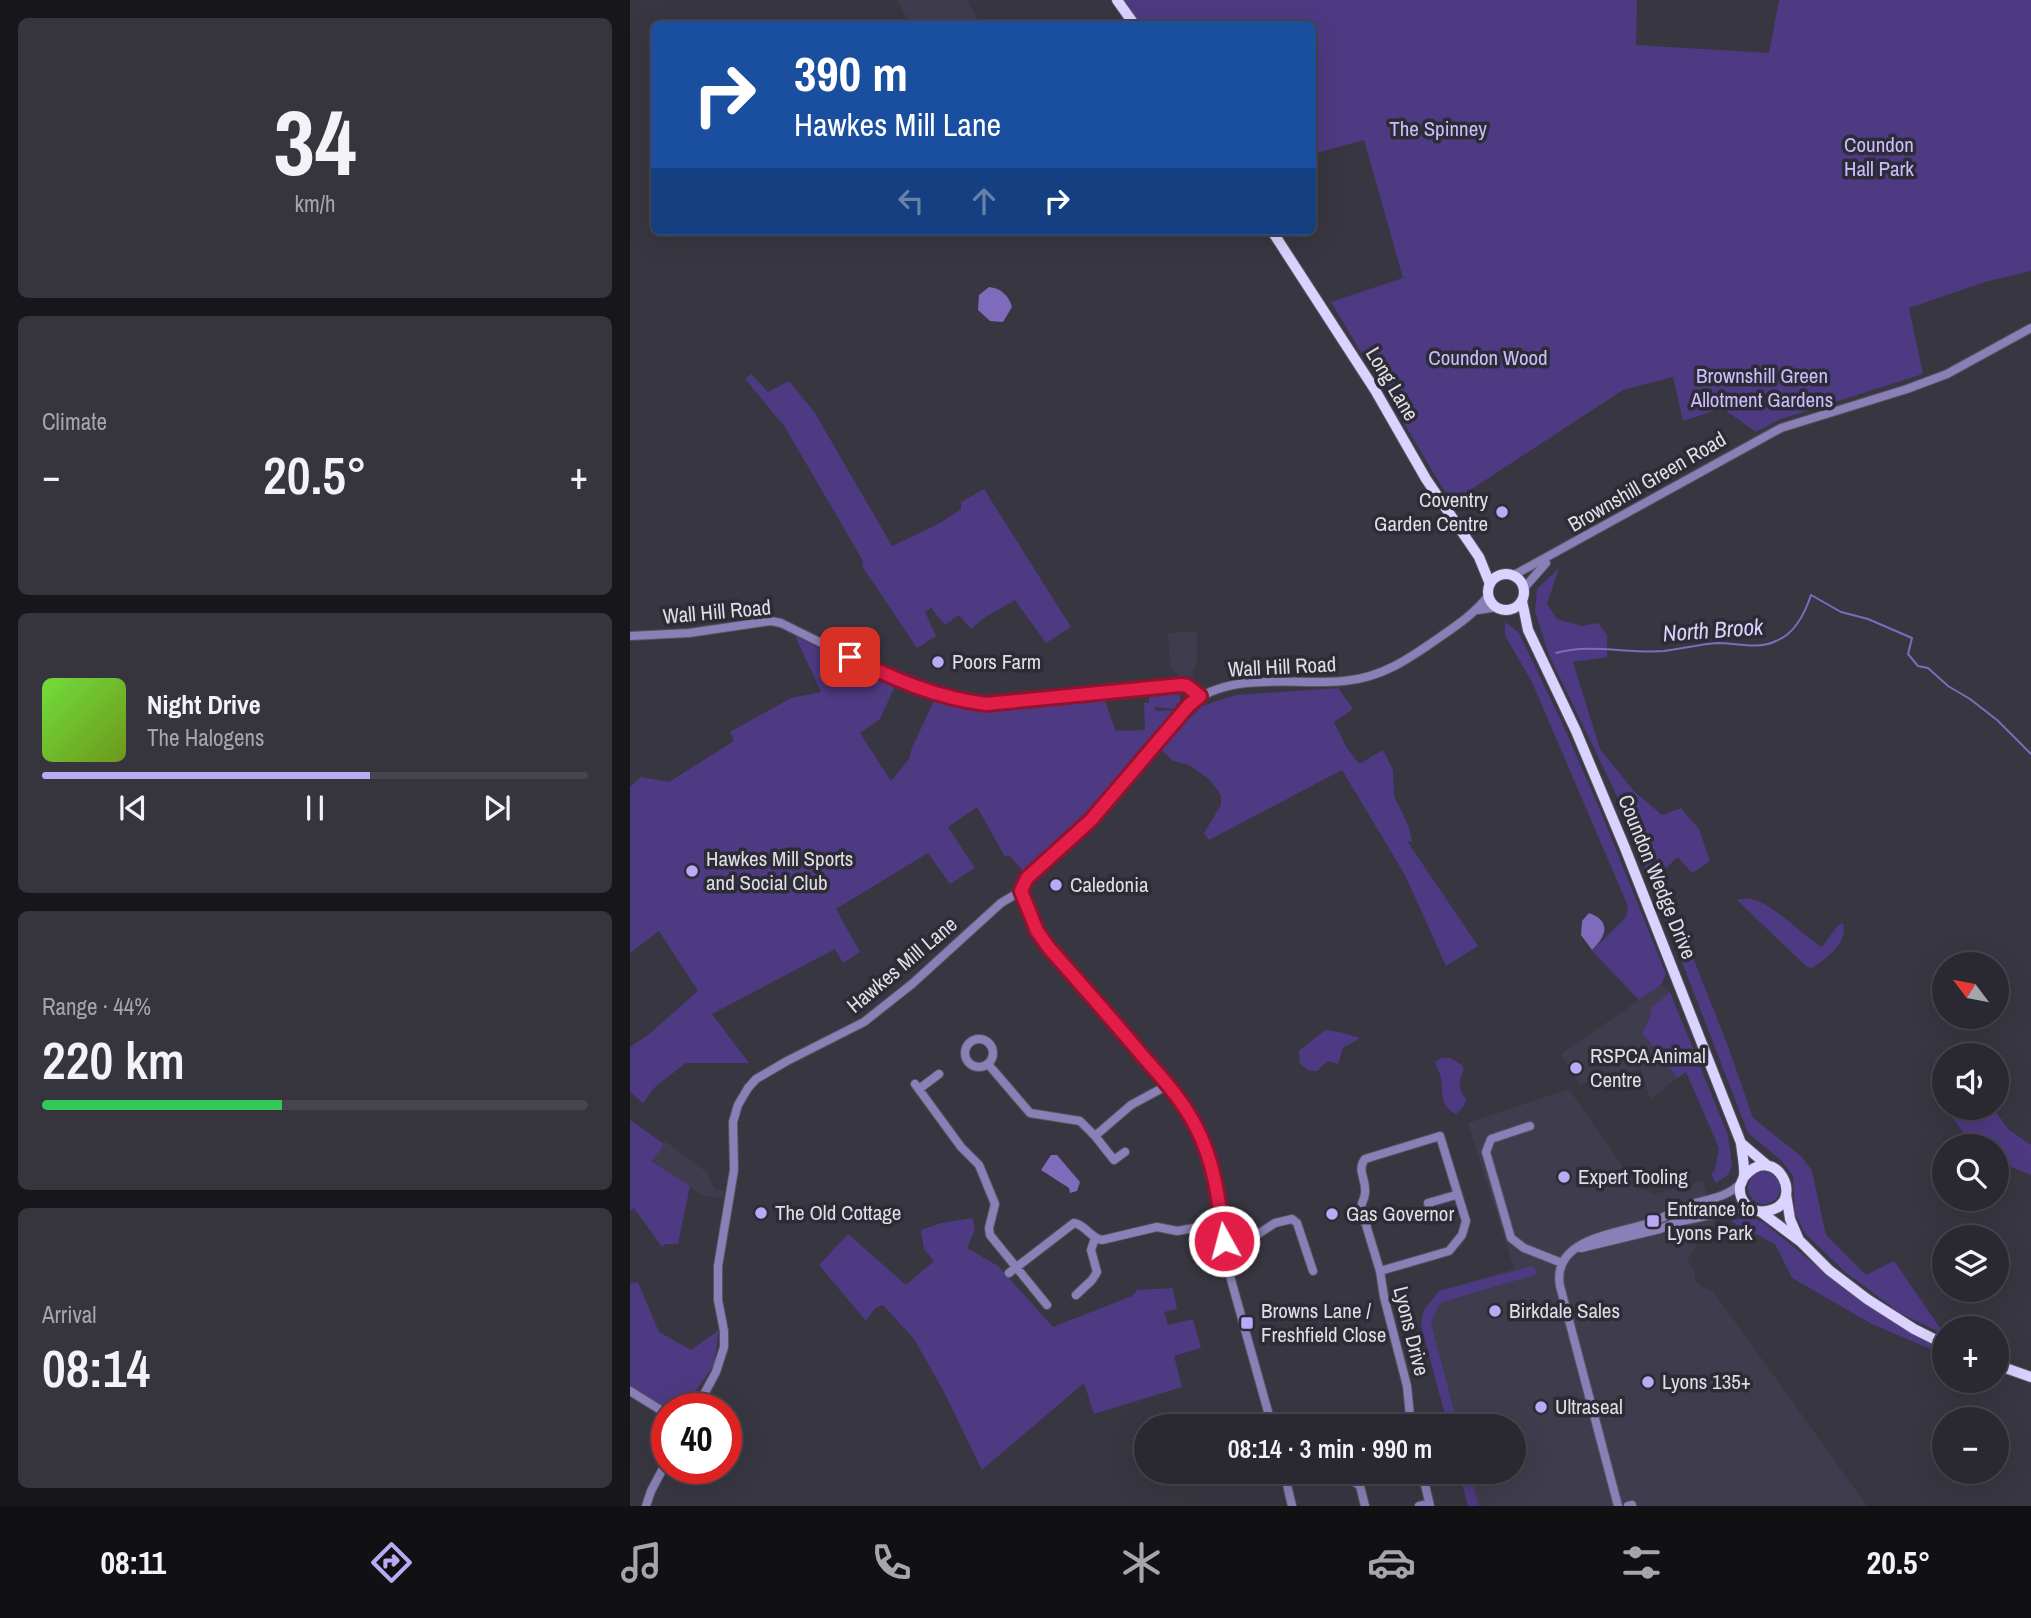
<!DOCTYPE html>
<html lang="en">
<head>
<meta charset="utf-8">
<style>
	body { margin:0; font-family:"Archivo Narrow",sans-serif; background:#36343c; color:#f1f3f6; height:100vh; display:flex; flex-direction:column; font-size:26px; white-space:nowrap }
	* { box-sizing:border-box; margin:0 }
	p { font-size:23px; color:#a5a6ab }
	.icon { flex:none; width:38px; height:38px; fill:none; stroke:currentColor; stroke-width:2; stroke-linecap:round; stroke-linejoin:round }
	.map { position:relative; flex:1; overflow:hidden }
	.side { display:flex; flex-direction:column; gap:18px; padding:18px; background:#17161a; width:630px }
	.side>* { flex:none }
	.banner { position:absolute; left:21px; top:21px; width:665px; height:214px; border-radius:10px; box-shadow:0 7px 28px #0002,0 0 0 2px #46444c; background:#1a4fa0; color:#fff; overflow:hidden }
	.needle { width:46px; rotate:302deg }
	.tools { position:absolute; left:1302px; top:952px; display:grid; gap:14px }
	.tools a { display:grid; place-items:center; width:77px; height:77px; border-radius:50%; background:#2a2830; box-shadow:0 7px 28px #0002,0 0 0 2px #46444c; font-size:35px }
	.speed { position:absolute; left:21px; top:1393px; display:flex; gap:14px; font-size:35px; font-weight:700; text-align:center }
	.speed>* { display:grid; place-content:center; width:91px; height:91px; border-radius:50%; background:#2a2830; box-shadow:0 7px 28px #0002,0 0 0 2px #46444c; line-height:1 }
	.speed .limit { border:10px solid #d22; background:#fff; color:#111 }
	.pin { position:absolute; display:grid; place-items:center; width:60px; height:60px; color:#fff; margin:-30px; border-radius:14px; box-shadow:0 4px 10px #0006 }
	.me { position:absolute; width:77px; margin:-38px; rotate:353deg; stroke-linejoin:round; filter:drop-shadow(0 0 5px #0008) }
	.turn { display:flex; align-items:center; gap:24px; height:147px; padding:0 28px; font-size:32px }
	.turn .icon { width:91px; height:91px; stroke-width:2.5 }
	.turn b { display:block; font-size:49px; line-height:60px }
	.lanes { display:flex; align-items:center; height:66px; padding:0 28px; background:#0003; justify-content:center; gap:35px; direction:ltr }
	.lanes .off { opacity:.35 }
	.big { font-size:52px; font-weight:600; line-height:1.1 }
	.side .widget { flex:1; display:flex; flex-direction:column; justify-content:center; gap:10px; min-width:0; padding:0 24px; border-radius:10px; background:#36343c }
	.side .dial { align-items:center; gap:0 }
	.dial b { font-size:91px; line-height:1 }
	.song { display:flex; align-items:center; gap:21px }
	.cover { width:84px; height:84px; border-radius:10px; background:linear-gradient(135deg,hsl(100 70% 55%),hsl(80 70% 35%)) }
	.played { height:7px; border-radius:4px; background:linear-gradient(90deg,#baaaf6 60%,#46444c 60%) }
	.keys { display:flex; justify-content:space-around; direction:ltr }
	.heat { display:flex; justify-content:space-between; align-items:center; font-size:38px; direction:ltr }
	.charge { height:10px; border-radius:5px; background:linear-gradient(90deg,#34c759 44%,#46444c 0) }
	.trip { position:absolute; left:504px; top:1414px; width:392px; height:70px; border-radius:35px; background:#2a2830; box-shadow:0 7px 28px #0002,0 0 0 2px #46444c; font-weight:600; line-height:70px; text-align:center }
	.dock { display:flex; height:112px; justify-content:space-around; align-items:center; background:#111013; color:#a5a6ab }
	.dock .icon { width:49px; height:49px }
	.dock .active { color:#baaaf6 }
	.dock b { font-size:32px; color:#f1f3f6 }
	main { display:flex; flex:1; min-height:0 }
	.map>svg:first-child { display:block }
	.built { fill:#3f3d4d }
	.green { fill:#4e3a82 }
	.water { fill:#7e6bbc }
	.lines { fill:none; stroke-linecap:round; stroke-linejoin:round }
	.stream { stroke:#7e6bbc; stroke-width:2 }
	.minor-casing { stroke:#56545e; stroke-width:10 }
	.major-casing { stroke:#56545e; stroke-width:12 }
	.minor { stroke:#8a7fb6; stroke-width:8 }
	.major { stroke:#dad2ff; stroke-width:10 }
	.route-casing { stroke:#92132f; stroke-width:18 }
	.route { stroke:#e11d48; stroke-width:12 }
	.poi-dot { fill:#baaaf6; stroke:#2d2c36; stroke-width:2.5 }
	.labels { text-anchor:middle; stroke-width:7; stroke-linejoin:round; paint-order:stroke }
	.park-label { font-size:21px; fill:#c9bdfe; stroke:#2d2c36 }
	.street-label { font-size:21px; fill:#dfdee5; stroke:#2d2c36 }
	.poi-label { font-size:21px; fill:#dfdee5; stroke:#2d2c36; text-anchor:start }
	.water-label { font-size:23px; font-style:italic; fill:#d9d2fe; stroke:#2d2c36 }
</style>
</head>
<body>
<main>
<section class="side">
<div class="widget dial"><b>34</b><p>km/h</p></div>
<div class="widget"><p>Climate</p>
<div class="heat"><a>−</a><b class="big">20.5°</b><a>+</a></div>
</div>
<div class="widget">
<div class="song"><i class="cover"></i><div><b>Night Drive</b><p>The Halogens</p></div></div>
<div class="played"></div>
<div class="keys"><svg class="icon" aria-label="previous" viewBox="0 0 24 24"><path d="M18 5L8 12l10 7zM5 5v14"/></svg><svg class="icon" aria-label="pause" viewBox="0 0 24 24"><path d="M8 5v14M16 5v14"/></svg><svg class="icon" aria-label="next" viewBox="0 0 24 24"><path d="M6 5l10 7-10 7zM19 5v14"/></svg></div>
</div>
<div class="widget"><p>Range · 44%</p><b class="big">220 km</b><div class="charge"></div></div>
<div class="widget"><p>Arrival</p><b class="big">08:14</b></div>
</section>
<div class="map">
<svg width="1401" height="1506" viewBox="0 0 1401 1506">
	<rect width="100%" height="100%" fill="#383640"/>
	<path class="built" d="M 267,0 L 337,0 L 350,24 L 280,24 Z
		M 567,631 L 567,662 L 563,670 L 564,677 L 550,676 L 540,666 L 538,633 Z
		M 1031,985 L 1040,992 L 1021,1008 L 1020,1017 L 1012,1034 L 1027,1049 L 1047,1078 L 1020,1100 L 1011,1069 L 950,1084 L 931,1054 Z
		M 939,1089 L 1006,1186 L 1024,1194 L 1073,1181 L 1086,1227 L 1076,1230 L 1057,1261 L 1065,1271 L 1065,1280 L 1072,1287 L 1083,1291 L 1237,1506 L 838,1506 L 829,1472 L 884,1472 L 884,1426 L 818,1426 L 791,1325 L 792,1314 L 809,1291 L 884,1269 L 838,1123 Z
		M 35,1141 L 79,1174 L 80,1181 L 86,1190 L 94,1191 L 93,1198 L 72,1195 L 22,1160 Z"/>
	<path class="green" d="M 492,0 L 1007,0 L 1006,45 L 1139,53 L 1149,0 L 1401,0 L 1401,271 L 1355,282 L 1279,308 L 1293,374 L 1151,419 L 1126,432 L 1092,408 L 1053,421 L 1043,377 L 993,390 L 828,498 L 817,495 L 701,302 L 773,278 L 734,140 L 683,154 L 682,24 L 509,24 Z
		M 121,374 L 138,392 L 159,381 L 185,413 L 262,546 L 310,523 L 331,509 L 331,502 L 354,489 L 441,627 L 416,643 L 385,600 L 354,618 L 341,629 L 329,615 L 315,625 L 301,608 L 295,612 L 306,636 L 287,648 L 232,566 L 233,561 L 155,427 L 115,379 Z
		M 929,568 L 917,604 L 927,619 L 952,626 L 968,623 L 977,635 L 977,657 L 943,662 L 970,749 L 1003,790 L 1032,815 L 1051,808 L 1069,829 L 1080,861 L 1062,873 L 1048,857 L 1029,874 L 1052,937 L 1044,940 L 1020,882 L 1000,823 L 919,655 L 905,612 L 907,589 Z
		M 875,622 L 889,633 L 934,727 L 970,810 L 1036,974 L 1031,985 L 1009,1000 L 962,951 L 996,917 L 998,906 L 902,682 L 875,636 Z
		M 165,636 L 265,686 L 250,719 L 230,733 L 261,781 L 279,759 L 282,748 L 304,700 C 355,718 420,702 473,696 L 486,731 L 515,730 L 514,703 L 519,703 L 519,693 L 550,693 L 550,703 L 546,704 L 546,709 L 525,707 L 525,711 L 545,710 L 467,804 L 394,872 L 379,855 L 375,857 L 347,807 L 318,827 L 345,868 L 320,884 L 298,853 L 206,909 L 230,952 L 213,963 L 205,949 L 82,1014 L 119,1063 L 56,1063 L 25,1087 L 13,1103 L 0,1092 L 0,1047 L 18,1035 L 68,991 L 29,931 L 0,953 L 0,787 L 11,777 L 39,782 L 104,741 L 100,732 L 161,698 L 191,692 Z
		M 708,688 L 723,709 L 704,722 L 717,748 L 729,764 L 753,750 L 763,770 L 764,796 L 779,827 L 782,842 L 777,841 L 848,946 L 816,966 L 775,875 L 712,770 L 579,840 L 574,833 L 591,805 L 591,795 L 580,780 L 559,765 L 543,761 L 530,749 L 572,706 L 606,695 Z
		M 1117,898 C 1145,903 1167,932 1192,947 L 1208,925 L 1213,923 C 1218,943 1197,958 1182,968 L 1176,966 L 1107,900 Z
		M 1058,945 L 1098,1046 L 1123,1118 L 1172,1157 L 1182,1171 L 1196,1235 L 1236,1275 L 1264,1261 L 1311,1329 L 1309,1332 L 1270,1313 L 1214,1271 L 1174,1232 L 1165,1213 L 1163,1176 L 1151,1160 L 1118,1133 L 1048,952 Z
		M 1040,992 L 1098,1135 L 1102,1165 L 1099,1174 L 1086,1183 L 1081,1174 L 1085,1170 L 1089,1148 L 1056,1072 L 1047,1078 L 1027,1050 L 1012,1034 L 1020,1017 L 1021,1008 Z
		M 695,1030 L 710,1032 L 730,1038 L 713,1048 L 708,1064 L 698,1061 L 687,1071 L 679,1071 L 670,1064 L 669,1051 Z
		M 812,1058 L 820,1058 L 832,1065 L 834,1070 C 828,1081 828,1089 836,1099 L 834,1106 L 826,1114 C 810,1106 813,1094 811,1079 C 810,1073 807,1067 805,1062 Z
		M 1315,1108 L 1363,1108 L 1379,1130 L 1401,1145 L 1401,1175 L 1367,1161 L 1367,1146 L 1346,1146 L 1341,1143 Z
		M 0,1120 L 34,1144 L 22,1161 L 60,1186 L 48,1244 L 36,1244 L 32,1247 L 4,1208 L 0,1211 Z
		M1118 1188a16 16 0 1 1 32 0a16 16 0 1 1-32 0Z
		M 343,1218 L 345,1230 L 337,1248 L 368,1266 L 423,1327 L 502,1296 L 507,1290 L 543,1288 L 547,1309 L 534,1312 L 538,1325 L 563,1319 L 571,1348 L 544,1356 L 552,1387 L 464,1414 L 454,1383 L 352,1470 L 314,1392 L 284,1339 L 253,1305 L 245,1308 L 236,1321 L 189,1265 L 218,1234 L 276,1285 L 304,1261 L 294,1249 L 291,1230 L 311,1223 Z
		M 1121,1218 L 1133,1222 L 1200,1277 L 1281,1333 L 1314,1349 L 1314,1355 L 1242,1324 L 1162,1278 L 1145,1244 L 1102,1222 L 1102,1220 Z
		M 903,1266 L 907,1274 L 810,1303 L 801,1323 L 828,1426 L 818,1426 L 791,1325 L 794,1310 L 809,1291 Z
		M 8,1282 L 29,1332 L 61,1350 L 89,1330 L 84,1365 L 53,1409 L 35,1409 L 0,1386 L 0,1284 Z
		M 829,1472 L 840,1472 L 849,1506 L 838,1506 Z"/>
	<path class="water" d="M 359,287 C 370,288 379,295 382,307 L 373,322 L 360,321 L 348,310 L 349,295 Z
		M 959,913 C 982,921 976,937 962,950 L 951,935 L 952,921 Z
		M 421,1155 L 427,1155 L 450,1182 L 447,1191 L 440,1193 L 439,1188 L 411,1170 Z"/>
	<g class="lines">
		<path class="stream" d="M 926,653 C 961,643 999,654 1034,651 C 1052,649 1070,644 1088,643 C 1107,643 1128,650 1146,641 C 1165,634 1175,613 1181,595 L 1211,612 L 1238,619 L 1282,638 L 1278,654 L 1288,666 L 1298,668 L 1318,686 L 1340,699 L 1367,720 L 1401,754"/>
		<g class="minor-casing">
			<path id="minor" d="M 884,575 L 1151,428 L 1277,389 L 1317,374 L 1401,328
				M 894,588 L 916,563
				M 848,610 L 867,607
				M 0,636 L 59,633 L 141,621 L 151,623 L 270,682 L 342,702 L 356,704 L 551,685 L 557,686 L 570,696
				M 391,891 L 412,939 L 538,1085 L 567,1128 L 586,1185 L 600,1276 L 642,1426
				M335 1053a14 14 0 1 1 28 0a14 14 0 1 1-28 0Z
				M 358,1064 L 400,1113 L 450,1121 L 465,1136
				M 285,1084 L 331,1147 L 349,1165 L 365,1204 L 359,1228 L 360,1235 L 417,1305
				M 289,1089 L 309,1074
				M 900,1126 L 861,1139 L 856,1152 L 881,1238 L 894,1248 L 932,1263
				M 495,1152 L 484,1160 L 465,1136 L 501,1105 L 538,1085
				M 800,1211 L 798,1203 L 826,1195
				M 733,1215 C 729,1199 734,1205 735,1193 C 737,1180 726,1170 735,1159 L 810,1136 L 836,1221 L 832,1235 L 819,1251 L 750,1271 L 754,1297 L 777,1386 L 781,1426
				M 724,1217 L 733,1215 L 750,1271
				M 594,1241 L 625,1236 L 645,1223 L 662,1219 L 667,1223 L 683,1271
				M 951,1248 L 1030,1229 L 1047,1222 L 1119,1207
				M 379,1273 L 444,1223 C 456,1225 460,1238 472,1240 L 527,1227 L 547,1231 L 592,1223
				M 446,1295 L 462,1280 L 467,1272 L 461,1250 L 465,1238
				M 0,1391 L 37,1414
				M 66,1409 L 86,1372 L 94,1347 L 94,1331 L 88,1300 L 88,1266 L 104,1170 L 103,1122 L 108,1105 L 118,1088 L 126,1079 L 157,1061 L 234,1022 L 282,984 L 371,903 L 391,891 L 394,881 L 461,820 L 559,705 C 601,670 663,686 714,681 C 752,678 780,658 810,637 C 829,624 845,613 859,595
				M 654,1472 L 662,1506
				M 792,1472 L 800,1506
				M 723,1481 L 730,1486 L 735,1506
				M 16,1506 L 21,1491 L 37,1461
				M 789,1506 L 799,1503
				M 988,1506 L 930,1286 C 921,1237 990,1234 1022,1222 C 1033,1218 1044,1211 1056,1206 C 1075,1199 1095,1199 1110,1184
				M 998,1506 L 1002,1505"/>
		</g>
		<g class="major-casing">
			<path id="major" d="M 487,0 L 504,24
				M 642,231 L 745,390 L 796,479 L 849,557 L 860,584
				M858 592a18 18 0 1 1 36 0a18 18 0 1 1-36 0Z
				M 892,601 L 898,630 L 946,731 L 995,848 L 1111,1143 C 1112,1154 1115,1166 1114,1176 C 1113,1180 1111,1183 1110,1186 C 1108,1202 1122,1214 1137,1211 C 1178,1205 1146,1139 1114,1177
				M 1111,1143 L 1138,1166
				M 1156,1194 L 1160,1219 L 1169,1240
				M 1131,1212 L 1171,1242 L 1199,1270 L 1237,1299 L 1284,1329 L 1314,1344
				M 1367,1365 L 1401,1377"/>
		</g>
		<use href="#minor" class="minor"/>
		<use href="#major" class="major"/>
	</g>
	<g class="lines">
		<g class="route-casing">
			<path id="route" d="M 220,657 C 263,679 307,698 356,704 L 551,685 L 557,686 L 570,696 L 559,705 L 461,820 L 397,878 L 391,891 L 407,931 L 419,948 C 450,983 481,1018 511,1054 C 531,1077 552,1099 566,1127 C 585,1163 589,1202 594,1241"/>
		</g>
		<use href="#route" class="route"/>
	</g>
	<g class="poi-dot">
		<circle cx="872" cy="512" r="7"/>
		<circle cx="308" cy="662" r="7"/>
		<circle cx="62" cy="871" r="7"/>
		<circle cx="426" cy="885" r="7"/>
		<circle cx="946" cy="1068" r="7"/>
		<circle cx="934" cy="1177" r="7"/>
		<circle cx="131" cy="1213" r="7"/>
		<circle cx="702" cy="1214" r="7"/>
		<rect x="1016" y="1214" width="14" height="14" rx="3.5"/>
		<circle cx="865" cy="1311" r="7"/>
		<rect x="610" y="1316" width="14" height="14" rx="3.5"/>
		<circle cx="1018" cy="1382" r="7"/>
		<circle cx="911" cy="1407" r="7"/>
	</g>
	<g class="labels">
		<g class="park-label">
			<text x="808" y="136">The Spinney</text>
			<text x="1249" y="152">Coundon<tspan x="1249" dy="24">Hall Park</tspan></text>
			<text x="858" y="365">Coundon Wood</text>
			<text x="1132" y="383">Brownshill Green<tspan x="1132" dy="24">Allotment Gardens</tspan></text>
		</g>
		<g class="street-label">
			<text transform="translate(762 384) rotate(59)" y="7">Long Lane</text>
			<text transform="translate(1017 482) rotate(-30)" y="7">Brownshill Green Road</text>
			<text transform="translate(87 612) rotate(-5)" y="7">Wall Hill Road</text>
			<text transform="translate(652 667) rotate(-3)" y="7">Wall Hill Road</text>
			<text transform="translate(1027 877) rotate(68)" y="7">Coundon Wedge Drive</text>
			<text transform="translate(272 965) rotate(-40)" y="7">Hawkes Mill Lane</text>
			<text transform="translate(781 1331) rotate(76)" y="7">Lyons Drive</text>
		</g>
		<g class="poi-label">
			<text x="858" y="507" text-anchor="end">Coventry<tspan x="858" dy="24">Garden Centre</tspan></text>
			<text x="322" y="669">Poors Farm</text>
			<text x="76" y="866">Hawkes Mill Sports<tspan x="76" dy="24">and Social Club</tspan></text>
			<text x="440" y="892">Caledonia</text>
			<text x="960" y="1063">RSPCA Animal<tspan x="960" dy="24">Centre</tspan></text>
			<text x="948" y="1184">Expert Tooling</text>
			<text x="1037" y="1216">Entrance to<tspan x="1037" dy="24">Lyons Park</tspan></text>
			<text x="145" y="1220">The Old Cottage</text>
			<text x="716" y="1221">Gas Governor</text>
			<text x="631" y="1318">Browns Lane /<tspan x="631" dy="24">Freshfield Close</tspan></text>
			<text x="879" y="1318">Birkdale Sales</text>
			<text x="1032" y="1389">Lyons 135+</text>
			<text x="925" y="1414">Ultraseal</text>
		</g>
		<g class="water-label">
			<text transform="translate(1083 630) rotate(-4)" y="8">North Brook</text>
		</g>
	</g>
</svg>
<div class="tools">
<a><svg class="needle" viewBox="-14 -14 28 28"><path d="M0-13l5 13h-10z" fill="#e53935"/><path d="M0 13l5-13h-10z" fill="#a5a6ab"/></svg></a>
<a><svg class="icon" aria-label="sound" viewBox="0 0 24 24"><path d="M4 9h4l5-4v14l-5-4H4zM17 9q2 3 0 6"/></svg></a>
<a><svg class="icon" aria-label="search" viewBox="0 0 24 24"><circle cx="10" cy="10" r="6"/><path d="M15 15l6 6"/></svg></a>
<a><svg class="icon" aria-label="layers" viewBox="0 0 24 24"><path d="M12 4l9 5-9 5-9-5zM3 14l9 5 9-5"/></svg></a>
<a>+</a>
<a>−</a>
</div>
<div class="speed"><div class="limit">40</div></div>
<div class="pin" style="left:220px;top:657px;background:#d93025"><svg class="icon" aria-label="arrive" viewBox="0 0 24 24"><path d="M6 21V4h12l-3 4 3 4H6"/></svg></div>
<svg class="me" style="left:594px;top:1241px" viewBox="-20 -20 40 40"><circle r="17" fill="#e11d48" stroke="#fff" stroke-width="3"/><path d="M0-11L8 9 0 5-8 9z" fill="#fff"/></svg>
<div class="trip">08:14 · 3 min · 990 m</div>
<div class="banner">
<div class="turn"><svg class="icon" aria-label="right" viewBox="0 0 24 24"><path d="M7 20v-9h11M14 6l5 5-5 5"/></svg><div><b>390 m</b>Hawkes Mill Lane</div></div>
<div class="lanes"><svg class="icon off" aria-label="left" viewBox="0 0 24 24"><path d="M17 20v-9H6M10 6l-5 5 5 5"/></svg><svg class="icon off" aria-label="ahead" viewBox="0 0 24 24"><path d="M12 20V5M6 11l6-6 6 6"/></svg><svg class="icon" aria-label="right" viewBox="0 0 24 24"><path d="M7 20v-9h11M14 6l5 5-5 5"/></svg></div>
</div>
</div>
</main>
<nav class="dock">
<b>08:11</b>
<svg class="icon active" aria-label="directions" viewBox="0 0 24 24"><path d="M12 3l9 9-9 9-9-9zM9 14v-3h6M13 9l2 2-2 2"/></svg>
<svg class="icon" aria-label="music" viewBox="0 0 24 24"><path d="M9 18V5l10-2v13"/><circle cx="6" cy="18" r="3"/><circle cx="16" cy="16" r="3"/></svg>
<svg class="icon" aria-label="phone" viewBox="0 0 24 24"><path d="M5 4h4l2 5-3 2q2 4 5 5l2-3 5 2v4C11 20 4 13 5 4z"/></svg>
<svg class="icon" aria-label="climate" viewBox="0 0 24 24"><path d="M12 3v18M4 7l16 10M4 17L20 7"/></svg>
<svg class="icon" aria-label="car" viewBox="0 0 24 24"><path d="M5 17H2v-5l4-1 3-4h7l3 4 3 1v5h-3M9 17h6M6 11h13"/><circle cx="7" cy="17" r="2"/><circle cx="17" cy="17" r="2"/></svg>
<svg class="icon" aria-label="filters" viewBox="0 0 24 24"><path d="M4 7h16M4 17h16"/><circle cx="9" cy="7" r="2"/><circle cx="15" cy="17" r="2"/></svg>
<b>20.5°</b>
</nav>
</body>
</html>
